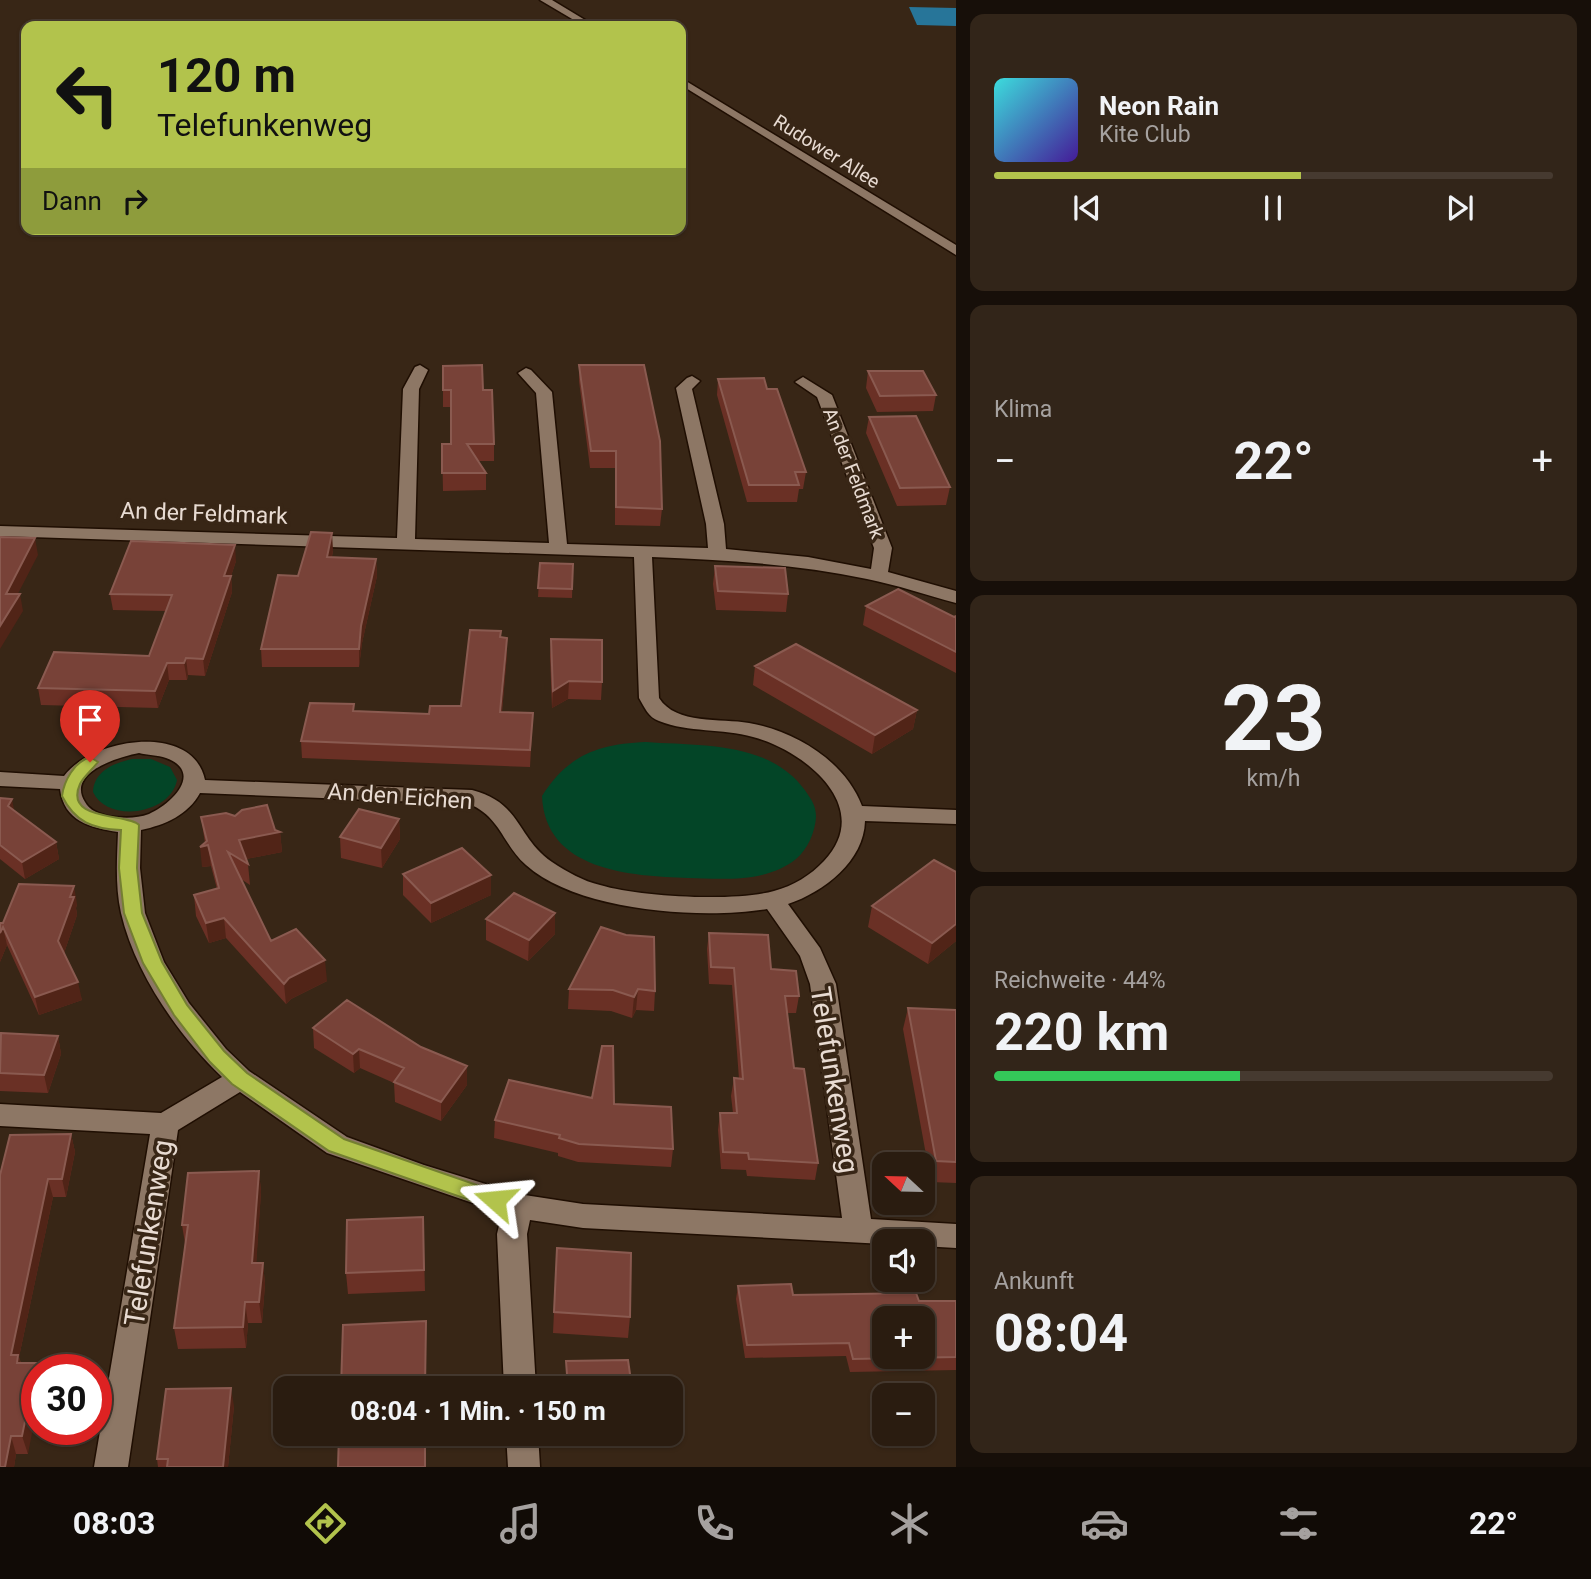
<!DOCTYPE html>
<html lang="de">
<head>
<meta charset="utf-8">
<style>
	body { margin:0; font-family:Roboto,sans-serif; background:#322519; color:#f1f3f6; height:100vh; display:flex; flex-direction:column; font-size:26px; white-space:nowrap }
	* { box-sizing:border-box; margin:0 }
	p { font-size:23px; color:#a5a19f }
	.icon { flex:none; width:38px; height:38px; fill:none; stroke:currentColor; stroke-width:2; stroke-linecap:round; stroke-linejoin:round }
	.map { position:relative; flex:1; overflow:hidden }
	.panel { display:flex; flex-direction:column; gap:14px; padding:14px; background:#170f09; width:635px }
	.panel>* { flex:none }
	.guide { position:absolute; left:21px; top:21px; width:665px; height:214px; border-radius:14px; box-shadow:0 2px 5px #0004,0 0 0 2px #463a30; background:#b2c34c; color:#111; overflow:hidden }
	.needle { width:46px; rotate:292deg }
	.fabs { position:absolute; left:872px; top:1152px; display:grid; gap:14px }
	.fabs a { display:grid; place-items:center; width:63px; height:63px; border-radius:14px; background:#2a1c10; box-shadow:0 2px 5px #0004,0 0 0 2px #463a30; font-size:35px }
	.speed { position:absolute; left:21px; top:1354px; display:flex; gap:14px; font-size:35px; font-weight:700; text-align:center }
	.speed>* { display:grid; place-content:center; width:91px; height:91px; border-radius:50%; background:#2a1c10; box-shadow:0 2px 5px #0004,0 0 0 2px #463a30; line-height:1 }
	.speed .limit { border:10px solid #d22; background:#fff; color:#111 }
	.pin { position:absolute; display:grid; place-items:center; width:60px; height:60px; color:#fff; margin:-72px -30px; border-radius:50% 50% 50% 0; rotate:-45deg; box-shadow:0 0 7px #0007 }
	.pin .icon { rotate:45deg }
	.me { position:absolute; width:77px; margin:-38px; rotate:288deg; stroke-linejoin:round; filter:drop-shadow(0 0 5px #0008) }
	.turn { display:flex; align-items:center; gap:24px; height:147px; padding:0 21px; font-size:32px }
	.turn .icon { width:91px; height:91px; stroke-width:2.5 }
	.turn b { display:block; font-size:49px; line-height:60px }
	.then { display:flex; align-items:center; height:66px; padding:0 21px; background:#0003; gap:14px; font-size:26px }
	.big { font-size:52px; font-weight:700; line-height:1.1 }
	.panel .widget { flex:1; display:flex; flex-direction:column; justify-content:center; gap:10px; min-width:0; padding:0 24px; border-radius:14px; background:#322519 }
	.panel .dial { align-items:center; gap:0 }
	.dial b { font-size:91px; line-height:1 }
	.song { display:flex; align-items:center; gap:21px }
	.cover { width:84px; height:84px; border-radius:10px; background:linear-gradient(135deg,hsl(180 70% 55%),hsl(260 70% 35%)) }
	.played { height:7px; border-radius:4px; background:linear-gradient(90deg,#b2c34c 55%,#463a30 55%) }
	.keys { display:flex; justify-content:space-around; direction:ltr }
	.heat { display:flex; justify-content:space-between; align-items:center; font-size:38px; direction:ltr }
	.charge { height:10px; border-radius:5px; background:linear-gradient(90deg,#34c759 44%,#463a30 0) }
	.trip { position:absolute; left:273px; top:1376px; width:410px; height:70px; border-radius:14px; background:#2a1c10; box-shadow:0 2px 5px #0004,0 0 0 2px #463a30; font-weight:700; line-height:70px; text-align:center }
	.dock { display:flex; height:112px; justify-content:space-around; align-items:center; background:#110b06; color:#a5a19f }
	.dock .icon { width:49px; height:49px }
	.dock .current { color:#b2c34c }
	.dock b { font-size:32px; color:#f1f3f6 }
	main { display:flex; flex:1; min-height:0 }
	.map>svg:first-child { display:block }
	.green { fill:#034527 }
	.water { fill:#277599 }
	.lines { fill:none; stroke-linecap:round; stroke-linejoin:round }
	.minor-casing { stroke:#1f0e02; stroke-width:3 }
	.minor { fill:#8d7765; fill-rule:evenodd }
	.wall { fill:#6a3025 }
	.shaded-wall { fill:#512417 }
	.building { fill:#784238; stroke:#8a5a50; stroke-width:2; fill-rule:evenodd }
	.route { fill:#b2c34c; stroke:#747f31; stroke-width:2 }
	.labels { text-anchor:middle; stroke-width:7; stroke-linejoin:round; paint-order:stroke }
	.far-street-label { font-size:19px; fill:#e8dbd2; stroke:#382616 }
	.street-label { font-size:23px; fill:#e8dbd2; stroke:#382616 }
	.near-street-label { font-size:28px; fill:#e8dbd2; stroke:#382616 }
</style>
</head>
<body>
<main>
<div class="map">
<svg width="956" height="1467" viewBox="0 0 956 1467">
	<rect width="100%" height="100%" fill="#382616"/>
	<path class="green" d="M 646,742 C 700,746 768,741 804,789 C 811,799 816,805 816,817 C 815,832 808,849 796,859 C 766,883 723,879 688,878 C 631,876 545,871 542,796 C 568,755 598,744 646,742 Z
		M 132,759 L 151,759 L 170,767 L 177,780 C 171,814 108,824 93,792 C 94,771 114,763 132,759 Z"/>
	<path class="water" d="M 909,7 L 956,8 L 956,26 L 917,25 Z"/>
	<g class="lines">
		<g class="minor-casing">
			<path id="minor" d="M 540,0 L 552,0 L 595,26 L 584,26 Z
				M 681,78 L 956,245 L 956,255 L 681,85 Z
				M 420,365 L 428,370 L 419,389 L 415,539 L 549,543 L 536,393 L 518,373 L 526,368 L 531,370 L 552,392 L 567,544 L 708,548 L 706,524 L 676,388 L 687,378 L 692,376 L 700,381 L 692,389 L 724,524 L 726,549 L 808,557 L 871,569 L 874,548 L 817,397 L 795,382 L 803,377 L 832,395 L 892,548 L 888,572 L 956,591 L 956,603 C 926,595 897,585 867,579 C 796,564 725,560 652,557 L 659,698 C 676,725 721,718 749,723 C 795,731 845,761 862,806 L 956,810 L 956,824 L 865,821 C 864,861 824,892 788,904 L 820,948 L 836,984 L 871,1219 L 956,1224 L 956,1248 L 922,1246 L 922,1241 L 884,1241 L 884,1244 L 583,1228 L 530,1220 L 527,1234 L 536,1388 L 504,1388 L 497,1234 L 502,1213 L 327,1153 L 240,1092 L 178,1130 L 128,1467 L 94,1467 L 150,1134 L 0,1126 L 0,1104 L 161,1113 L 222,1077 C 178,1035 135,973 121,913 C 115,886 117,858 118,832 C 90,828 64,821 60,789 L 0,786 L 0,772 L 64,776 C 92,738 193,722 205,780 L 472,790 C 522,803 516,837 552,862 C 567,872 583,881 600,885 C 640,897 734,902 774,891 C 793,886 811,875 824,861 C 875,807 805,751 753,737 C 722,728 689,733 659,721 C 648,717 645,708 639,698 L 634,557 L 0,536 L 0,526 L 397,538 L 403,389 L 415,367 ZM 139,753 C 147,755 158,755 166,758 C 204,772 172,804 149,814 C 136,819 121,818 107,816 C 99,814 89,810 85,802 C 66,772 119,757 139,753 ZM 200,793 L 469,804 C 500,816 503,845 526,865 C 577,911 701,920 767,909 L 800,956 L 810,984 L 842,1218 L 583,1204 L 518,1194 L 424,1165 L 347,1137 L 249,1071 L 226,1049 L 189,1003 L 164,962 L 145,913 L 140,868 L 141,830 C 165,825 188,815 200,793 Z
				M 506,1433 L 538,1433 L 540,1467 L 508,1467 Z"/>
		</g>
		<use href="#minor" class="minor"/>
	</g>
	<path class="wall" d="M 579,365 L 662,509 L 660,526 L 615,525 L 615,468 L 590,468 L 579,381 Z
		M 443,366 L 483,390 L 494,444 L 494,461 L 478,461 L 486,473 L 486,490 L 443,491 L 442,444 L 451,444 L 451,407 L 443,407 Z
		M 868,371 L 936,395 L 933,411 L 877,412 L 866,388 Z
		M 718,379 L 767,389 L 806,472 L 803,489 L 799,489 L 797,502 L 747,502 L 717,395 Z
		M 869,417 L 950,487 L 946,505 L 897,506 L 866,433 Z
		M 333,550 L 332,557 L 376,559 L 377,576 L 362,643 L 359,667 L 262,667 L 261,649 L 298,576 Z
		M 236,561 L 231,576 L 232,592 L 205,676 L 188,675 L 187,680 L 169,680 L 158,708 L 41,705 L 38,688 L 149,656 L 166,611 L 113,610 L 110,594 Z
		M 540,563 L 573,564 L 572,598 L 538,597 Z
		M 715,566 L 788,594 L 786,612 L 716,610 L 713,584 Z
		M 866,606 L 954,617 L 956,616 L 956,673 L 863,625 Z
		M 500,637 L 507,638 L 507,654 L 502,712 L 533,713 L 530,767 L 302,758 L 301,741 L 354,704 L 354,711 L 429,714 L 461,706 Z
		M 551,639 L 602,682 L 601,700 L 568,699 L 552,708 L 550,656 Z
		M 755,666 L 917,710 L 913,729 L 872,754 L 753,685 Z
		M 0,798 L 14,811 L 56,842 L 59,859 L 25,879 L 0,859 Z
		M 201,817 L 280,832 L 282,852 L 246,859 L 248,864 L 250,885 L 241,879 L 271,941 L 327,981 L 291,999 L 286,1004 L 226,938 L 209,943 L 196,916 L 194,895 L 217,889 L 211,866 L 202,867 L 205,843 Z
		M 399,819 L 400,839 L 382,868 L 341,858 L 340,837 Z
		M 956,872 L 956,941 L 928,964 L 868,927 L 872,906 Z
		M 403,874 L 491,875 L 491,895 L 431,923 L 403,895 Z
		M 77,904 L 76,908 L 77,915 L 64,953 L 82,1000 L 39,1015 L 7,945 L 0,962 L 0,923 Z
		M 486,919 L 555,934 L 528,961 L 486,940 Z
		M 709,933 L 771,969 L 799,996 L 796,1013 L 787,1013 L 794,1068 L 818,1163 L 815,1180 L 747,1176 L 746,1170 L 721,1169 L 718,1130 L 720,1113 L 733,1113 L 731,1096 L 734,1078 L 739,1079 L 732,985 L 709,984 L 707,949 Z
		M 626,935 L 655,991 L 654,1011 L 636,1010 L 632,1018 L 611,1011 L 568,1009 L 569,989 Z
		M 908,1008 L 956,1010 L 956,1183 L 931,1182 L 903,1029 Z
		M 313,1028 L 421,1047 L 467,1066 L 467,1085 L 441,1121 L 395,1102 L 394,1083 L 360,1068 L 354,1073 L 314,1048 Z
		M 0,1036 L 58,1036 L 61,1054 L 48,1093 L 0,1091 Z
		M 614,1104 L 673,1149 L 671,1167 L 578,1162 L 558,1156 L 558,1153 L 494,1138 L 495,1120 Z
		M 71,1134 L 75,1152 L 66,1197 L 53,1197 L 19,1357 L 21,1363 L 28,1454 L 16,1454 L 14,1467 L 0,1467 L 0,1175 Z
		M 259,1171 L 261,1192 L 256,1263 L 263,1263 L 265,1284 L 262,1323 L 248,1323 L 246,1348 L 178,1349 L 174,1328 L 185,1243 L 182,1225 Z
		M 423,1217 L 425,1291 L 348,1294 L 346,1273 Z
		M 557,1248 L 630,1317 L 628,1338 L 553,1333 Z
		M 738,1286 L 793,1295 L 919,1301 L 956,1301 L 956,1370 L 850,1372 L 846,1356 L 745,1358 L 736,1299 Z
		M 566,1361 L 632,1388 L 566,1388 Z
		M 234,1406 L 228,1467 L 158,1467 L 157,1459 Z
		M 569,1433 L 633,1433 L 633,1438 L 570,1440 Z"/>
	<path class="shaded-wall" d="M 332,533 L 333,550 L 328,574 L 327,557 Z
		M 35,538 L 38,555 L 9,611 L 6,594 Z
		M 235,545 L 236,561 L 231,576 L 232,592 L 205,676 L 203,659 L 224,576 Z
		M 376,559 L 377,576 L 362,643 L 359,667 L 359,649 L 361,626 Z
		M 20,594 L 23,611 L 0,649 L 0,626 Z
		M 507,638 L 507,654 L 500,729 L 500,712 Z
		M 186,658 L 188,675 L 187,680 L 184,663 Z
		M 167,663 L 169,680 L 158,708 L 155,691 Z
		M 569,681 L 568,699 L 552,708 L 553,691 Z
		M 917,710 L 913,729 L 872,754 L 875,735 Z
		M 12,799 L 15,815 L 8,806 Z
		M 399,819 L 400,839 L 382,868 L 381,848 Z
		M 280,832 L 282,852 L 241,860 L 239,840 Z
		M 56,842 L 59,859 L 25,879 L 22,862 Z
		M 208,845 L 211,866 L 202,867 L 200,847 Z
		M 491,875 L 491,895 L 431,923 L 431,903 Z
		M 74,886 L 77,904 L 76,908 L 77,915 L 62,959 L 58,941 Z
		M 555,913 L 555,934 L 528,961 L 529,940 Z
		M 224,918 L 226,938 L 209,943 L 206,923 Z
		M 956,924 L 956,941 L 928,964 L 932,943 Z
		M 3,927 L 7,945 L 0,962 L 0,933 Z
		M 325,960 L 327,981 L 291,999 L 286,1004 L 284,984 L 289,978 Z
		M 78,982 L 82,1000 L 39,1015 L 35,997 Z
		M 638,989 L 636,1010 L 632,1018 L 634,997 Z
		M 58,1036 L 61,1054 L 48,1093 L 44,1075 Z
		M 359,1049 L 360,1068 L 354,1073 L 353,1054 Z
		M 467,1066 L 467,1085 L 441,1121 L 441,1102 Z
		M 71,1134 L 75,1152 L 66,1197 L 62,1179 Z
		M 259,1171 L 261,1192 L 255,1284 L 252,1263 Z
		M 48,1179 L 53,1197 L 19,1357 L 23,1373 L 11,1355 Z
		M 263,1263 L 265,1284 L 262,1323 L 259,1302 Z
		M 245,1302 L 248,1323 L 246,1348 L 243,1327 Z
		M 37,1363 L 39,1370 L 37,1370 L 37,1407 L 28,1454 L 22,1436 Z
		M 231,1388 L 234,1406 L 228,1467 L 223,1467 Z
		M 11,1436 L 16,1454 L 14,1467 L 5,1467 Z"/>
	<path class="building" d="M 482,365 L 483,390 L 492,390 L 494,444 L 467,444 L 486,473 L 442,473 L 442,444 L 451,444 L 451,390 L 443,390 L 443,366 Z
		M 579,365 L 644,365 L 660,441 L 662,509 L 616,507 L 616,451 L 591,451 Z
		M 868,371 L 923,371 L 936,395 L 880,396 Z
		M 764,378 L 767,389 L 777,389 L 806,472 L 795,472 L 799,485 L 749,485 L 718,379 Z
		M 916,416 L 950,487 L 900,488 L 869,417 Z
		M 311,532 L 332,533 L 327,557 L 376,559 L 361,626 L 359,649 L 261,649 L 278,575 L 298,576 Z
		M 0,537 L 35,538 L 6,594 L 20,594 L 0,626 Z
		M 131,541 L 235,545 L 224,576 L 231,576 L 203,659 L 186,658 L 184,663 L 167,663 L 155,691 L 38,688 L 54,652 L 149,656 L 172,595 L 110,594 Z
		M 540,563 L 573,564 L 572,589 L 538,588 Z
		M 715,566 L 785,568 L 788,594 L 718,591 Z
		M 898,589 L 954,617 L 956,616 L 956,652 L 866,606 Z
		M 470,630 L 501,631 L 500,637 L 507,638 L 500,712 L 533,713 L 530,750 L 301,741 L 310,703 L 354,704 L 353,711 L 429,714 L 430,706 L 461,706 Z
		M 551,639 L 602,640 L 602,682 L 569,681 L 553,691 Z
		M 796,644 L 917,710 L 875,735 L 755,666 Z
		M 0,798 L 12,799 L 8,806 L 56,842 L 22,862 L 0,845 Z
		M 267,805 L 275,830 L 280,832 L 239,840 L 248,864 L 228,852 L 271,941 L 296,929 L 325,960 L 289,978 L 284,984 L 224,918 L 206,923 L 194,895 L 219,888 L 208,845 L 200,847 L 207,841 L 201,817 L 226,813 L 235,816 L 242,810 Z
		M 359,809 L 399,819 L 381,848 L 340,837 Z
		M 462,848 L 491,875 L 431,903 L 403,874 Z
		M 934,860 L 956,872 L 956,924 L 932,943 L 872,906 Z
		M 19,884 L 74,886 L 70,897 L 74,897 L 58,941 L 78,982 L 35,997 L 3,927 L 0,933 L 0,923 L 3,923 Z
		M 514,893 L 555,913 L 529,940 L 486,919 Z
		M 601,927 L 626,935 L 654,937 L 655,991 L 638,989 L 634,997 L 613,990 L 569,989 Z
		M 709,933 L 768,935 L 771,969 L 796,971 L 799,996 L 785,996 L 794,1068 L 804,1069 L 818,1163 L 749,1159 L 748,1153 L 723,1152 L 720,1113 L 737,1113 L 734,1078 L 743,1079 L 734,968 L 711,967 Z
		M 347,1000 L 421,1047 L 467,1066 L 441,1102 L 394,1082 L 404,1068 L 359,1049 L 353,1054 L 313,1028 Z
		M 908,1008 L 956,1010 L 956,1162 L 936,1161 Z
		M 1,1033 L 58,1036 L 44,1075 L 0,1073 Z
		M 602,1046 L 613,1046 L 614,1104 L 671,1107 L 673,1149 L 579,1144 L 559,1138 L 560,1135 L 495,1120 L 509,1080 L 592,1098 Z
		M 71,1134 L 62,1179 L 48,1179 L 11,1355 L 18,1355 L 17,1363 L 37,1363 L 22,1436 L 11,1436 L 5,1467 L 0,1467 L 0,1175 L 10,1135 Z
		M 259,1171 L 252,1263 L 263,1263 L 259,1302 L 245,1302 L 243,1327 L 174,1328 L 188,1225 L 182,1225 L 188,1173 Z
		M 423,1217 L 424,1270 L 346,1273 L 347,1220 Z
		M 557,1248 L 631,1253 L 630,1317 L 554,1312 Z
		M 791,1284 L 793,1295 L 916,1293 L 919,1301 L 956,1301 L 956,1357 L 853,1359 L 849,1343 L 747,1345 L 738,1286 ZM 884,1318 L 922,1318 L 922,1356 L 884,1356 Z
		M 426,1321 L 425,1388 L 341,1388 L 343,1325 Z
		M 628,1360 L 632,1388 L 568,1388 L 566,1361 Z
		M 231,1388 L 223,1467 L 167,1467 L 168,1459 L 157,1459 L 166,1389 Z
		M 339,1433 L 425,1433 L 425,1467 L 338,1467 Z"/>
	<path class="route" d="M 90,757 L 98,762 C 93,769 84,776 80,784 C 63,822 129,813 139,825 L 137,868 L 142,913 L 162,962 L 187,1005 L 224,1051 L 247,1073 L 344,1139 L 503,1194 L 506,1200 L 503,1207 L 495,1209 L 329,1151 L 232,1084 L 210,1062 L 174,1015 L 143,963 L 124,913 L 119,868 L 121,830 C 93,829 75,822 62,796 C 64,781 74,762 90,757 Z"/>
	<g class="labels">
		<g class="far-street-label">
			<text transform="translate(827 151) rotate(32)" y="7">Rudower Allee</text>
			<text transform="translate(854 473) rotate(69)" y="7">An der Feldmark</text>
		</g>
		<g class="street-label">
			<text transform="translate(204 513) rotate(2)" y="8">An der Feldmark</text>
			<text transform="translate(400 796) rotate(4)" y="8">An den Eichen</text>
		</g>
		<g class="near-street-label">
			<text transform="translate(835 1080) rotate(81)" y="10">Telefunkenweg</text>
			<text transform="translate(148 1233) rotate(-81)" y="10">Telefunkenweg</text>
		</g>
	</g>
</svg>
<div class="fabs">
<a><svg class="needle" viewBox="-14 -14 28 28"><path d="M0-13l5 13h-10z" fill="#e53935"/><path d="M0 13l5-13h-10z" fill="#a5a19f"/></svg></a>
<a><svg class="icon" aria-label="sound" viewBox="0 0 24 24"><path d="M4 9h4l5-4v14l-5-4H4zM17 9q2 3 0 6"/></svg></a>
<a>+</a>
<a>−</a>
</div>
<div class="speed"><div class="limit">30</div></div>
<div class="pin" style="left:90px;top:762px;background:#d93025"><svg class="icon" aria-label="arrive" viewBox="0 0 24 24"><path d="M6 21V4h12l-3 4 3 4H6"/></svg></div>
<svg class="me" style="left:495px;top:1200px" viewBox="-20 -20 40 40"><path d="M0-17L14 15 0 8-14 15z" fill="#b2c34c" stroke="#fff" stroke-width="4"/></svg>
<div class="trip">08:04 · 1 Min. · 150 m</div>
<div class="guide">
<div class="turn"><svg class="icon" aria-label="left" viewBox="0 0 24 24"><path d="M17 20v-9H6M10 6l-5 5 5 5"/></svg><div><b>120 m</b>Telefunkenweg</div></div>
<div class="then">Dann<svg class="icon" aria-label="right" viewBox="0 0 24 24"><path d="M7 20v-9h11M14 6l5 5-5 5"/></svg></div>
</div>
</div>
<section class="panel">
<div class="widget">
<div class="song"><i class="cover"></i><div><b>Neon Rain</b><p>Kite Club</p></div></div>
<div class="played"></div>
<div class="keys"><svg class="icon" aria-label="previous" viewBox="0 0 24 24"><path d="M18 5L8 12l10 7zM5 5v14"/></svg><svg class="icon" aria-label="pause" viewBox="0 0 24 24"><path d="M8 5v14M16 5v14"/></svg><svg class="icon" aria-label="next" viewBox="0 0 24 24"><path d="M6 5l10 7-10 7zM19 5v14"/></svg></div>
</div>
<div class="widget"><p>Klima</p>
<div class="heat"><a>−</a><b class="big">22°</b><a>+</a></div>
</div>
<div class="widget dial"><b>23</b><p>km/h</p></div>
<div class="widget"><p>Reichweite · 44%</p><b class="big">220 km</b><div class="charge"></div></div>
<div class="widget"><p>Ankunft</p><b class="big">08:04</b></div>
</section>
</main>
<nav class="dock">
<b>08:03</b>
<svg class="icon current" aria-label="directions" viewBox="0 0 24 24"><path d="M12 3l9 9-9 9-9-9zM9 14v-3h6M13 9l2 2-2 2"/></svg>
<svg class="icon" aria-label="music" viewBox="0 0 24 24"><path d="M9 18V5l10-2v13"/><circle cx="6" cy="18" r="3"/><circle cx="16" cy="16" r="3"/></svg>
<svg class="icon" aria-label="phone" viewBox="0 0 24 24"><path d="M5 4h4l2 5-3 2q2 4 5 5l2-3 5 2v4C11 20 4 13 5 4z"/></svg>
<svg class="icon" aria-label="climate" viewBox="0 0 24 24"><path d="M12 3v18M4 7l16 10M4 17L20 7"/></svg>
<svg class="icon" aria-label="car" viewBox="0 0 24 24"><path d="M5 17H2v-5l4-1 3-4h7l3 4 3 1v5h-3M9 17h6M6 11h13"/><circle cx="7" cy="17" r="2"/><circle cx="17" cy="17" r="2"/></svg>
<svg class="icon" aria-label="filters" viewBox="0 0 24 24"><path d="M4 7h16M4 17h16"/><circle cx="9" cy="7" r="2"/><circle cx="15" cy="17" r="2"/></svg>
<b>22°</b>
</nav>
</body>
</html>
